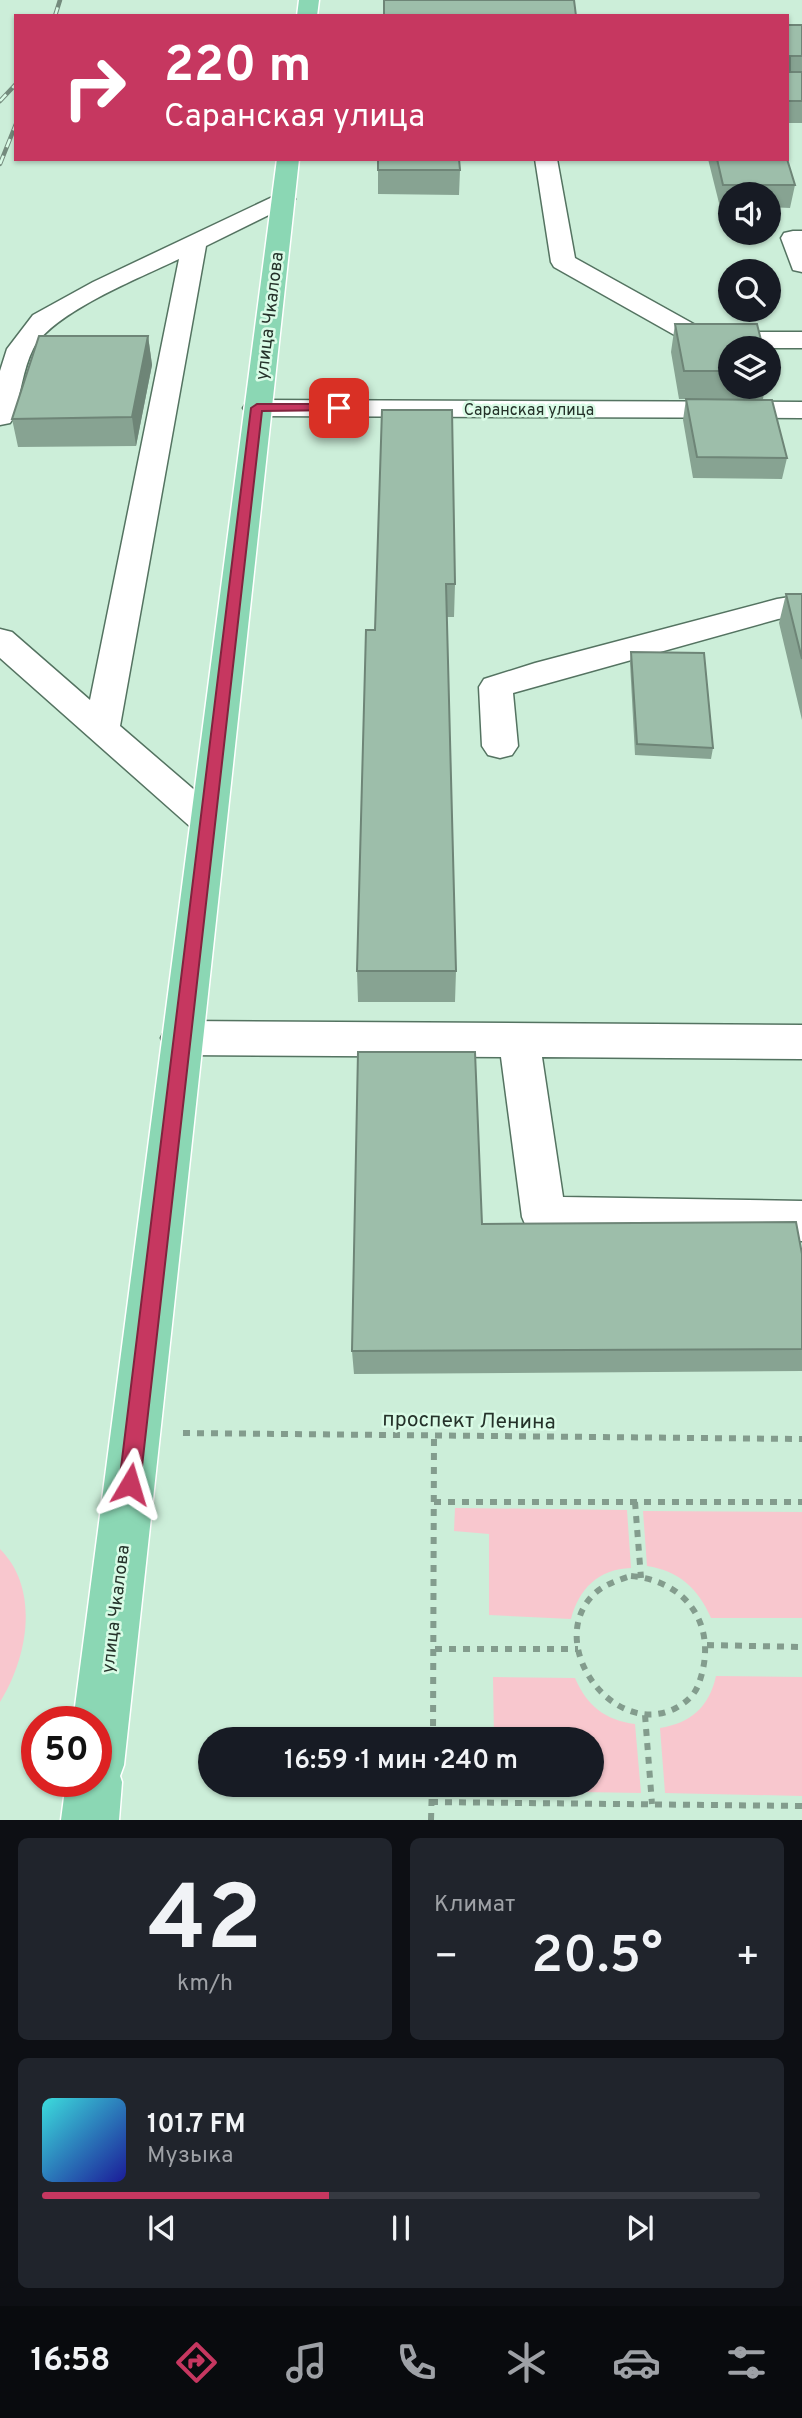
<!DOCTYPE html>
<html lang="ru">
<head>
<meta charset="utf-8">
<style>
	body { margin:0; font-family:Overpass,sans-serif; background:#20242c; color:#f1f3f6; height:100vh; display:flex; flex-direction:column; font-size:26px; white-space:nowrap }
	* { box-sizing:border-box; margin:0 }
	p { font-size:23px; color:#9ea1a6 }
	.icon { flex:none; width:38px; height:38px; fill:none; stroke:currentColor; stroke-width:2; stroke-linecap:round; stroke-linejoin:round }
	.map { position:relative; height:1820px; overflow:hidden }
	.drawer { display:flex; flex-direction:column; gap:18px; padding:18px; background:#0d0f14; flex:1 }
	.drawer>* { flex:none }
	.banner { position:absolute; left:14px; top:14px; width:775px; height:147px; border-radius:0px; box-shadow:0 2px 5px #0004; background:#c63760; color:#fff; overflow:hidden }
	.tools { position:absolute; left:718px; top:182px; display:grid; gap:14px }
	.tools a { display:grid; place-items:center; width:63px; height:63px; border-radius:50%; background:#171b24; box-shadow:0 2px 5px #0004; font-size:35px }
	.speed { position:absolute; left:21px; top:1706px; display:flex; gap:14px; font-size:35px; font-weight:700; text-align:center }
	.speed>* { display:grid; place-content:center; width:91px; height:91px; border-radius:50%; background:#171b24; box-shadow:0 2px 5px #0004; line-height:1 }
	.speed .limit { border:10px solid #d22; background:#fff; color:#111 }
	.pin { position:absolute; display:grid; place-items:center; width:60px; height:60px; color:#fff; margin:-30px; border-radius:14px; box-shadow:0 4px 10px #0006 }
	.me { position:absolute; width:77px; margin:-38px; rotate:7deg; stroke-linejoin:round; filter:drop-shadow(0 0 5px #0008) }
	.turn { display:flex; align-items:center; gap:24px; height:147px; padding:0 35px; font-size:32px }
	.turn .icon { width:91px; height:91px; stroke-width:2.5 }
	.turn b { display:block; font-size:49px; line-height:60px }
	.big { font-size:52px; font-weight:600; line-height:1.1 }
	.drawer .card { flex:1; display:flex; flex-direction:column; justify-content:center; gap:10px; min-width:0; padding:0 24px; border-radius:10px; background:#20242c }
	.drawer .dial { align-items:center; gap:0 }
	.dial b { font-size:91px; line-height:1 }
	.song { display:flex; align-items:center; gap:21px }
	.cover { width:84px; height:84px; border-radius:10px; background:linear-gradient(135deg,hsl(180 70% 55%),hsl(240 70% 35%)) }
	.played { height:7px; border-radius:4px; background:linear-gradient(90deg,#c63760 40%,#363941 40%) }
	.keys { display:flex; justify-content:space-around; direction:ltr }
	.heat { display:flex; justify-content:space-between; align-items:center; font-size:38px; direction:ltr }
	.drawer .tiles { flex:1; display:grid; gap:18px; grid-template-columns:1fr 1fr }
	.card:last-child { grid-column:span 2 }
	.trip { position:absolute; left:198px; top:1727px; width:406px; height:70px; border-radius:35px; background:#171b24; box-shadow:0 2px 5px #0004; font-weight:600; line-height:70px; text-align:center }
	.dock { display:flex; height:112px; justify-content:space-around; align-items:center; background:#090b0e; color:#9ea1a6 }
	.dock .icon { width:49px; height:49px }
	.dock .current { color:#c63760 }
	.dock b { font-size:32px; color:#f1f3f6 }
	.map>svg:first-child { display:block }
	.green { fill:#f8c7ce }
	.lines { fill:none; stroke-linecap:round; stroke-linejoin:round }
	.minor-casing { stroke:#547361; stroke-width:3 }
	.major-casing { stroke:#fff; stroke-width:3 }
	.path { stroke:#839c8d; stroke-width:6; stroke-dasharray:7 7; stroke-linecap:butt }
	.minor { fill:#fff; fill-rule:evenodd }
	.major { fill:#8bd7b4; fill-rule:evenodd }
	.rail-casing { stroke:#748b7d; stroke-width:4.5 }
	.rail { stroke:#d9fbe6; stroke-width:2.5; stroke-dasharray:9; stroke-linecap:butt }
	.wall { fill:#87a392 }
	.shaded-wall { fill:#6e8577 }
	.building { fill:#9dbeaa; stroke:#6e8577; stroke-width:2 }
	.route { fill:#c63760; stroke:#81243e; stroke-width:2 }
	.labels { text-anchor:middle; stroke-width:5; stroke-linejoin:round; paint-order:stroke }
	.far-street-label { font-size:16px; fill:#25322a; stroke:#d9fbe6 }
	.street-label { font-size:18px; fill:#25322a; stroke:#d9fbe6 }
	.near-street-label { font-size:21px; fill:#25322a; stroke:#d9fbe6 }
</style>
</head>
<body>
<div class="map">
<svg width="802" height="1820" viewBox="0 0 802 1820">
	<rect width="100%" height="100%" fill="#cceed9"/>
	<path class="green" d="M 455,1508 L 627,1510 L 631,1568 C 598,1569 579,1589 571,1619 L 489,1615 L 489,1534 L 454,1531 Z
		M 643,1511 L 802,1512 L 802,1618 L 711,1618 C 698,1588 679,1571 647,1566 Z
		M 0,1549 C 41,1590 27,1659 0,1702 Z
		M 716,1676 L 802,1677 L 802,1796 L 665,1793 L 660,1728 C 691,1723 709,1707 716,1676 Z
		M 493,1677 L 575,1678 C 587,1706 605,1720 635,1724 L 641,1793 L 454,1790 L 454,1785 L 592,1785 L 592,1740 L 494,1739 Z"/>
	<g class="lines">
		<g class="minor-casing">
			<path id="minor" d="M 535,159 L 557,159 L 575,258 L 708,332 L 802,332 L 802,348 L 703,348 L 694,346 L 554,267 L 551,262 Z
				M 283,192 L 291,194 L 295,199 L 291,204 L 206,246 L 120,726 L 220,812 L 225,821 L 220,830 L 207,834 L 194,830 L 0,658 L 0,629 L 12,632 L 90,700 L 179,259 C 140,278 53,312 33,349 C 23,369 20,396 14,417 L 10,423 L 0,425 L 0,371 L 7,349 L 33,315 L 93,282 Z
				M 793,231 L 802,231 L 802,272 L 793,270 L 781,238 L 784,233 Z
				M 257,400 L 802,402 L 802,418 L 257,416 L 247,414 L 243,408 L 247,402 Z
				M 802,595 L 802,615 L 778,619 L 513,693 L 518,746 L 512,755 L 500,758 L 488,755 L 482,746 L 479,687 L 484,679 L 535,663 L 777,599 Z
				M 182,1021 L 802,1025 L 802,1059 L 542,1057 L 563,1197 L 802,1201 L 802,1241 L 544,1237 L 528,1231 L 522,1217 L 501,1057 L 182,1055 L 167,1050 L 161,1038 L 167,1026 Z"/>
		</g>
		<g class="major-casing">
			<path id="major" d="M 299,0 L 319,0 L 317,16 L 297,16 Z
				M 277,159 L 299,159 L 124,1765 L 120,1776 L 122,1782 L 119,1820 L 61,1820 L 66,1782 L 96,1782 L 96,1722 L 73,1722 Z"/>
		</g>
		<path class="path" d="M 183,1433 L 802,1439
			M 434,1502 L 802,1502
			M 635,1502 L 641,1578
			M 631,1576 C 688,1581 719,1627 699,1683 C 695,1695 686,1703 674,1709 C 612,1738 545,1644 593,1595 C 603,1585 618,1580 631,1576 Z
			M 707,1645 L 802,1647
			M 435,1649 L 578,1649
			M 645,1715 L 652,1804
			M 433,1740 L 434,1435
			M 431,1802 L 802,1806
			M 431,1820 L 432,1785"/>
		<use href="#minor" class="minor"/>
		<use href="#major" class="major"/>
		<g class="rail-casing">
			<path id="rail" d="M 55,16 L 60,0
				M 0,101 L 16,84
				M 0,164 L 16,124"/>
		</g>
		<use href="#rail" class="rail"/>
	</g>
	<path class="wall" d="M 788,25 L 802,25 L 802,123 L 788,123 Z
		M 708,159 L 787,159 L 795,185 L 790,208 L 768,207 L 768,194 L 730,194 L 730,207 L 720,207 Z
		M 378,170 L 460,170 L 459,195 L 378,194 Z
		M 675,324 L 730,348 L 730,387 L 765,387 L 763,399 L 679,399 L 671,352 Z
		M 148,336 L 152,365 L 136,446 L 18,447 L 12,419 Z
		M 686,399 L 787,458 L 782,479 L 693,478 L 683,420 Z
		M 382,410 L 455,584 L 454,617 L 447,617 L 456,971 L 455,1002 L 358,1002 L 357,971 L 375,630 Z
		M 786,594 L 802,594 L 802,720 L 779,623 Z
		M 631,652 L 713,748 L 711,759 L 635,755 L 630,663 Z
		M 802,1254 L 802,1371 L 354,1374 L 352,1351 Z"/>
	<path class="shaded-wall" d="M 148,336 L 152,365 L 136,446 L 132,417 Z"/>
	<path class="building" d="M 384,0 L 574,0 L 576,16 L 384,16 Z
		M 788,25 L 802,25 L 802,56 L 790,56 L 790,72 L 802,72 L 802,101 L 788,101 Z
		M 378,159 L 459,159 L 460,170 L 378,170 Z
		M 717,159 L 787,159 L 795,185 L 723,185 Z
		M 675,324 L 757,324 L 763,348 L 730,348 L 730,371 L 684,371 Z
		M 39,336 L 148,336 L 132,417 L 12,419 Z
		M 686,399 L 772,400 L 787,458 L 697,457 Z
		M 382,410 L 452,410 L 455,584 L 446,584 L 456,971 L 357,971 L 366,630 L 375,630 Z
		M 786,594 L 802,594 L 802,659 Z
		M 631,652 L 704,653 L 713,748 L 637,744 Z
		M 358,1052 L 475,1052 L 482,1224 L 796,1222 L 802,1254 L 802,1349 L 352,1351 Z"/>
	<path class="route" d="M 339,404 L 345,408 L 343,410 L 262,411 L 140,1484 L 137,1491 L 130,1494 L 122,1491 L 119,1484 L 251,408 L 257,404 Z"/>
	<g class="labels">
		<g class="far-street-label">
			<text x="529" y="415">Саранская улица</text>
		</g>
		<g class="street-label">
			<text transform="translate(269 316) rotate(-83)" y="6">улица Чкалова</text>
			<text transform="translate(115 1609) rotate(-83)" y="6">улица Чкалова</text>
		</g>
		<g class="near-street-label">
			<text transform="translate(469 1420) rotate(1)" y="7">проспект Ленина</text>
		</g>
	</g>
</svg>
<div class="tools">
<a><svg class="icon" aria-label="sound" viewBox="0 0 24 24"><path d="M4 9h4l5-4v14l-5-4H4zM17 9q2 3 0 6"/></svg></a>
<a><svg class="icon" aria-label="search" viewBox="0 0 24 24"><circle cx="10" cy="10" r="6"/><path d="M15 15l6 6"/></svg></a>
<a><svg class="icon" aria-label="layers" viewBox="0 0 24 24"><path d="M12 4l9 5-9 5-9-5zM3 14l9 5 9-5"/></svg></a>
</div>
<div class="speed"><div class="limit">50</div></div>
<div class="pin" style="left:339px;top:408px;background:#d93025"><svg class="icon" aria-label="arrive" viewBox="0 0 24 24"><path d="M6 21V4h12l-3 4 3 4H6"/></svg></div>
<svg class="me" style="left:130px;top:1484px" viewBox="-20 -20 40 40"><path d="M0-17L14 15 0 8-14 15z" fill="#c63760" stroke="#fff" stroke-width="4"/></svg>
<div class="trip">16:59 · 1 мин · 240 m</div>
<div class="banner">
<div class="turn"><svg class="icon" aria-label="right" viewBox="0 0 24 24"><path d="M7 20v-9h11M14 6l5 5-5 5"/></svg><div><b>220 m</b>Саранская улица</div></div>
</div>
</div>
<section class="drawer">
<div class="tiles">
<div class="card dial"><b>42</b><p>km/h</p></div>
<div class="card"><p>Климат</p>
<div class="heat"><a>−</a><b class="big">20.5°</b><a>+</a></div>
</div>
<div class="card">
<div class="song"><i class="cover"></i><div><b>101.7 FM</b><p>Музыка</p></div></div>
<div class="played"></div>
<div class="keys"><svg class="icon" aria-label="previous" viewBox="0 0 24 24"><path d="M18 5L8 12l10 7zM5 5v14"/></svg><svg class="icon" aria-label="pause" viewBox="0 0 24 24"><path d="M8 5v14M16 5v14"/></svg><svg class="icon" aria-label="next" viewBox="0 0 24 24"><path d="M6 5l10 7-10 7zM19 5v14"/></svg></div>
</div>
</div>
</section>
<nav class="dock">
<b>16:58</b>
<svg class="icon current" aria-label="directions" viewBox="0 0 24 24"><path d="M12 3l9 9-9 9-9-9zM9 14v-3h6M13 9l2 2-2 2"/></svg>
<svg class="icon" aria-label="music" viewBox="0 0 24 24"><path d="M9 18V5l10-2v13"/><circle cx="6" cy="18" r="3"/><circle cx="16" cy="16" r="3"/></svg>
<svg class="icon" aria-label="phone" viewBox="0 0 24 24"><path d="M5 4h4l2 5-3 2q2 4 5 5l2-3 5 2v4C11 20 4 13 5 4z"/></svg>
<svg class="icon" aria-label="climate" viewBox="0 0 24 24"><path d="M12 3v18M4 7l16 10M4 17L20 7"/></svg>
<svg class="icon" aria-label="car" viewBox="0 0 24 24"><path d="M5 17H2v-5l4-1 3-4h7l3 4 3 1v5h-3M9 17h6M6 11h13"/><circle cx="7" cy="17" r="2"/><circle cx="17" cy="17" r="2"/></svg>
<svg class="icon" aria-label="filters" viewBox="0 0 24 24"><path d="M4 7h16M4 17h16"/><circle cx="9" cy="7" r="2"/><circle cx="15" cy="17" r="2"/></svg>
</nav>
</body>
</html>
